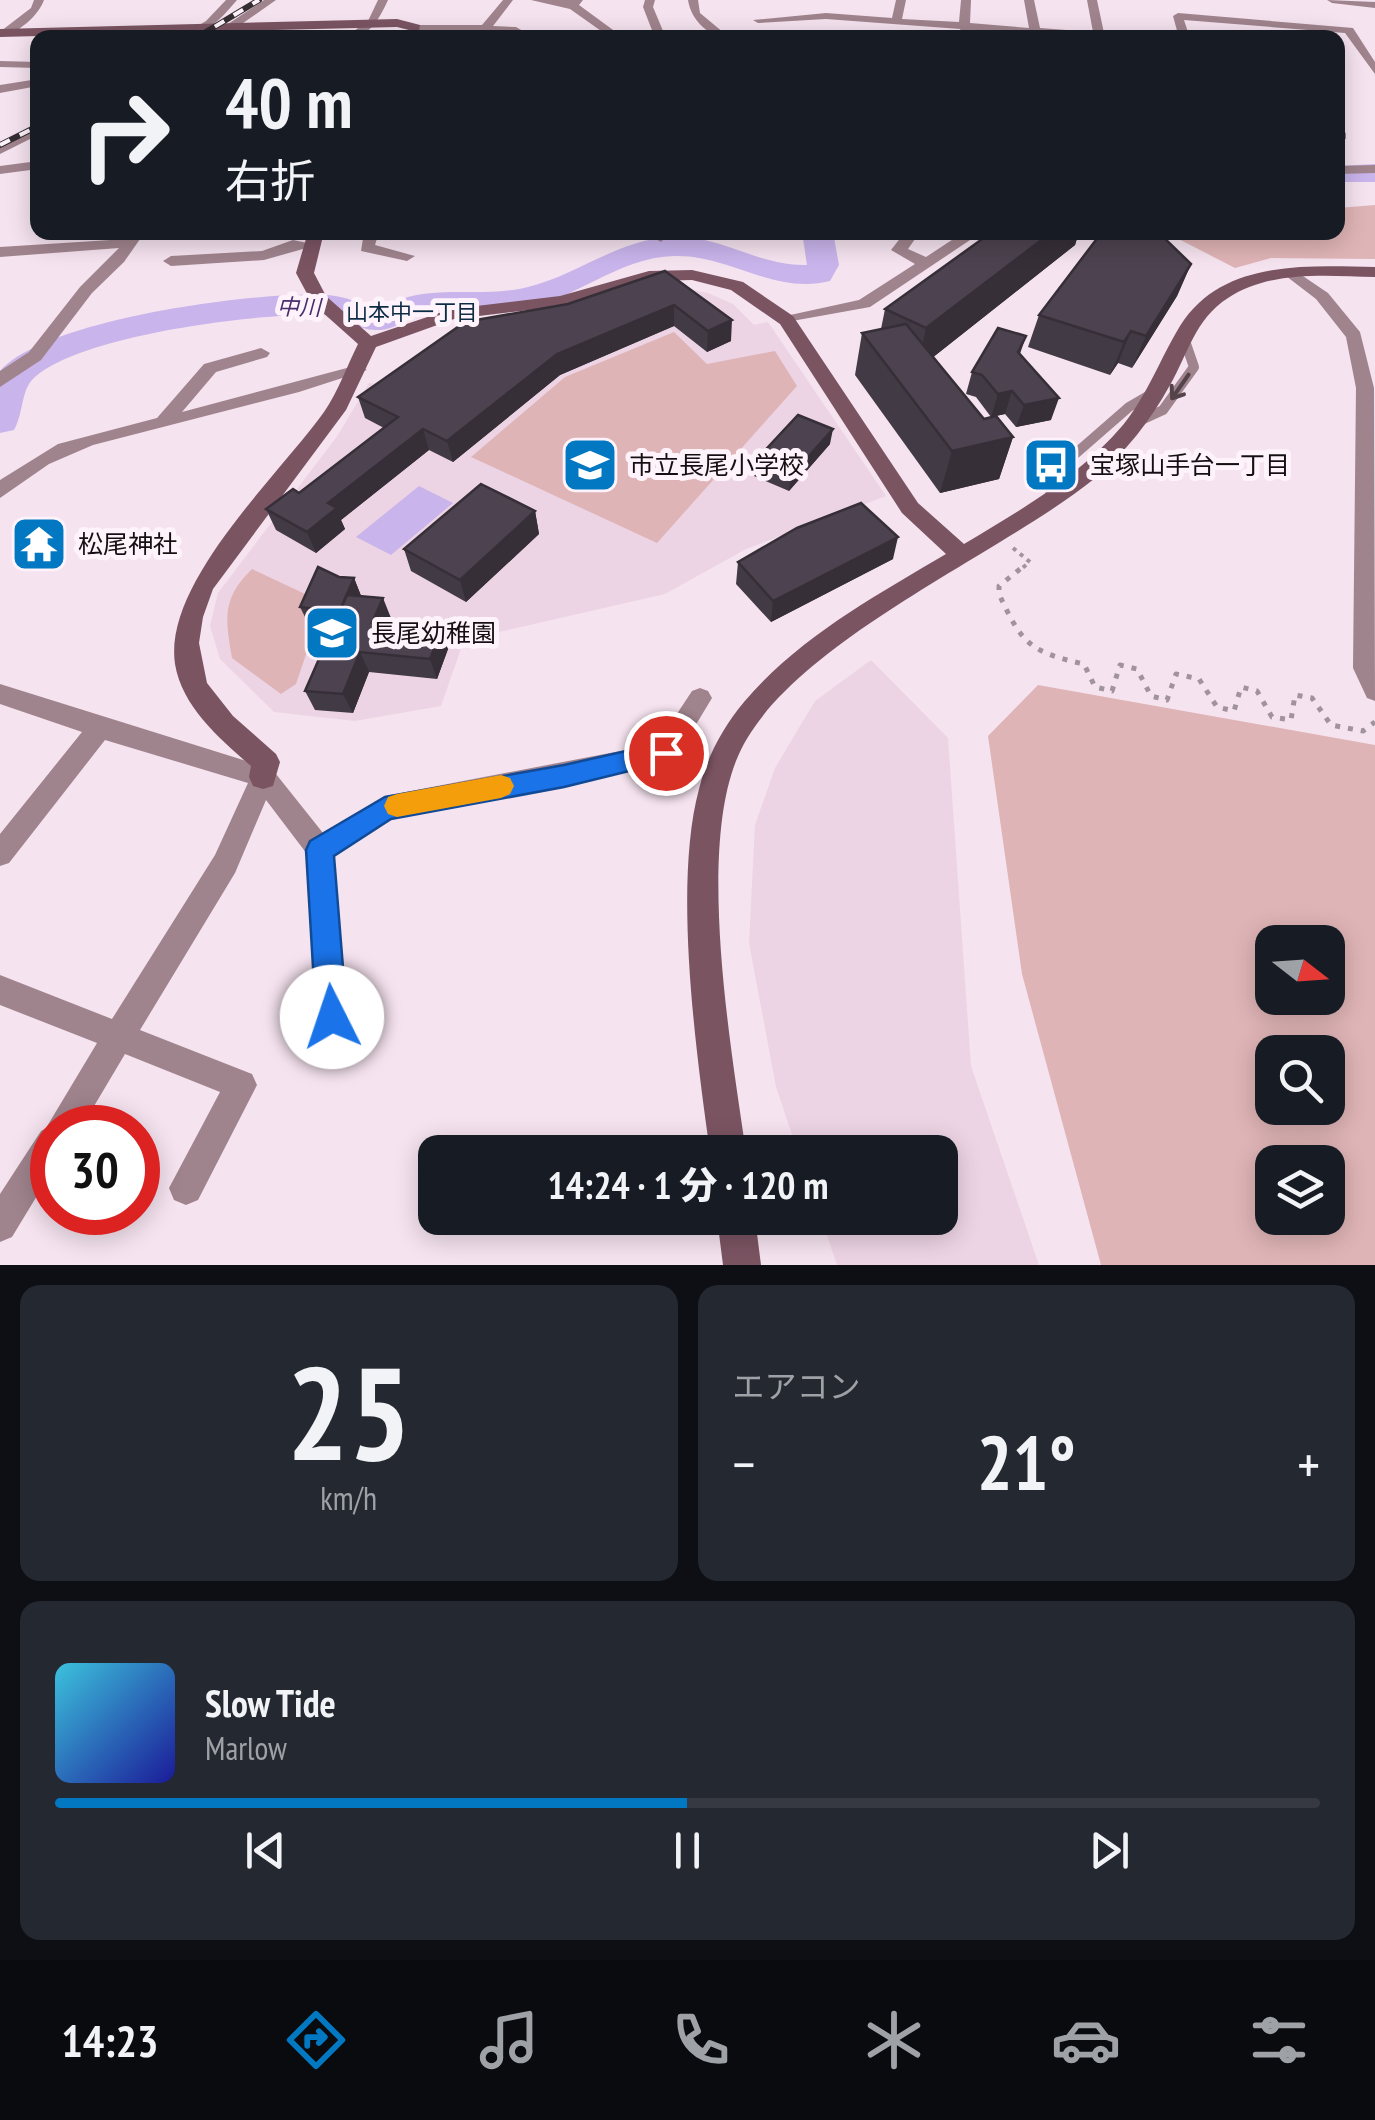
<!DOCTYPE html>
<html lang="ja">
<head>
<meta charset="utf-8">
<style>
	body { margin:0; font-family:"PT Sans Narrow","Noto Sans JP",sans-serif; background:#242831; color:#f1f3f6; height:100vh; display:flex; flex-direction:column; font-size:38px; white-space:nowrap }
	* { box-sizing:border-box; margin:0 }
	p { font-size:32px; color:#9ea1a6 }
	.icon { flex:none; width:55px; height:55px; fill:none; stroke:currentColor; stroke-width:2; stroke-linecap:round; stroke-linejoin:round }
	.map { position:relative; height:1265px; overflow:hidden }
	.panel { display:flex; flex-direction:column; gap:20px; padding:20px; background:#0d0f14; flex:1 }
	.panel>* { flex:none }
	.guide { position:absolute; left:30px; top:30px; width:1315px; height:210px; border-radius:20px; box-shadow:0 5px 25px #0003; background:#171b24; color:#f1f3f6; overflow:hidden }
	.needle { width:65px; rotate:107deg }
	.fabs { position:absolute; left:1255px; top:925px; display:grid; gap:20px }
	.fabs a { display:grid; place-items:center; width:90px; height:90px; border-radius:20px; background:#171b24; box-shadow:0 5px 25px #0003; font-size:50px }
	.speed { position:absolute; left:30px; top:1105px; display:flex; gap:20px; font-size:50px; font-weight:700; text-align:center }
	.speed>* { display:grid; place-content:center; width:130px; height:130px; border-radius:50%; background:#171b24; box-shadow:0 5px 25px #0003; line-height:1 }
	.speed .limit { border:15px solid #d22; background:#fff; color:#111 }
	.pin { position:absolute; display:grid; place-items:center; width:85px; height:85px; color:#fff; margin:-42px; border:5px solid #fff; border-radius:50%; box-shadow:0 2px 10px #0007 }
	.me { position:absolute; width:110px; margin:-55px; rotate:356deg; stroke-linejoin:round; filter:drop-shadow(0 0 8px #0008) }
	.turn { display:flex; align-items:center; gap:35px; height:210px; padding:0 30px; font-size:45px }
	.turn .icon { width:130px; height:130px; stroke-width:2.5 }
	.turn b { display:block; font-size:70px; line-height:85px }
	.big { font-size:75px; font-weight:800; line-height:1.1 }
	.panel .tile { flex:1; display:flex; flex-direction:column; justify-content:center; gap:15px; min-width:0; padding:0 35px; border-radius:20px; background:#242831 }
	.panel .dial { align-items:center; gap:0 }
	.dial b { font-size:130px; line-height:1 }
	.song { display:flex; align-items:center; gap:30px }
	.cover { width:120px; height:120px; border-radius:15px; background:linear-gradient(135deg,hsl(190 70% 55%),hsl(240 70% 35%)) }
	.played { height:10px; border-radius:5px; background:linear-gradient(90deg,#0278c2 50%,#363941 50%) }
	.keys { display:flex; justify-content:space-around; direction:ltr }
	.heat { display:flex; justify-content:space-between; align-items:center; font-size:55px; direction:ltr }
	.panel .tiles { flex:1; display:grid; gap:20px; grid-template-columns:1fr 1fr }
	.tile:last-child { grid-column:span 2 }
	.trip { position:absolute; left:418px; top:1135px; width:540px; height:100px; border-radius:20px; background:#171b24; box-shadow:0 5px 25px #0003; font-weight:800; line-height:100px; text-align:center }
	.tabs { display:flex; height:160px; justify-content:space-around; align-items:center; background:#090b0e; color:#9ea1a6 }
	.tabs .icon { width:70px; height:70px }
	.tabs .active { color:#0278c2 }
	.tabs b { font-size:45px; color:#f1f3f6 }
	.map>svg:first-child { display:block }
	.built { fill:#edd4e4 }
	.green { fill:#dfb4b6; fill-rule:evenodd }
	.water { fill:#c9b4eb }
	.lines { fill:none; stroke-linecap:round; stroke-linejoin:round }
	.river { fill:#c9b4eb; fill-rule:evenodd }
	.path-far1 { stroke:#a1939c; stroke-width:4; stroke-dasharray:4 5; stroke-linecap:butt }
	.path { stroke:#a1939c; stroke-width:5; stroke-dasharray:5 8; stroke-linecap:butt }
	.lane { stroke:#a0848d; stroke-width:10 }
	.street { fill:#a0848d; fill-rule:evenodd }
	.secondary { fill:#7b5462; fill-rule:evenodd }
	.rail-casing { stroke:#342d32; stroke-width:6 }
	.rail { stroke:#fef3fa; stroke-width:4; stroke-dasharray:11; stroke-linecap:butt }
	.wall { fill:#423a45 }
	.shaded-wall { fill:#362f38 }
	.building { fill:#4d4350; stroke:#362f38; stroke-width:2.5 }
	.oneway { stroke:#54444a }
	.route { fill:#1a73e8; stroke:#114b97; stroke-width:2.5 }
	.slow { fill:#f59e0b }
	.labels { text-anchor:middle; stroke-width:10; stroke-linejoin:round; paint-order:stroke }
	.far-water-label { font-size:22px; font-style:italic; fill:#492c6d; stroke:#fef3fa }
	.far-neighbourhood-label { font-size:22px; fill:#0c2c46; stroke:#fef3fa }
	.poi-label { font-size:25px; fill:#150f13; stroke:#fef3fa; text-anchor:start }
</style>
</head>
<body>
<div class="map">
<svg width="1375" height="1265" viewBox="0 0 1375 1265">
	<rect width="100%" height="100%" fill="#f5e3ef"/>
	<path class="built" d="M 669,285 L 708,293 L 733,304 L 754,325 L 768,322 L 886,496 L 746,549 L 665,594 L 464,640 L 441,706 L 355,721 L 274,712 L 220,659 L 210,626 L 218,593 L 338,435 L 369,383 L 396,387 Z
		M 871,660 L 948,738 L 971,1066 L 1039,1265 L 837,1265 L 821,1218 L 940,1218 L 940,1152 L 798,1152 L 776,1087 L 749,943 L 755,825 L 775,768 L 815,701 Z"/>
	<path class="green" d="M 1375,205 L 1375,259 L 1271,258 L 1235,268 L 1167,233 L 1338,232 L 1338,208 Z
		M 674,332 L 707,364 L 775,351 L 797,386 L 657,543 L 471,457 L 565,377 Z
		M 252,569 L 318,600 L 305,628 L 314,631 L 296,684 L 281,694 L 232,658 C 225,619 222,598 252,569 Z
		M 1038,685 L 1375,745 L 1375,1265 L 1101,1265 L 1022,974 L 988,736 ZM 1328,942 L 1328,998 L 1272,998 L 1272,942 ZM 1328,1052 L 1328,1108 L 1272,1108 L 1272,1052 ZM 1328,1162 L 1328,1218 L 1272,1218 L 1272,1162 Z"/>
	<path class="water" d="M 419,486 L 453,503 L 391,555 L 356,537 Z"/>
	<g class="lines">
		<path class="river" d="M 1375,164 L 1375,182 L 1338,182 L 1338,166 Z
			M 802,232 L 833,232 L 839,265 L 830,281 C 773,295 729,254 674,256 C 618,257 573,302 517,310 C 487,314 455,304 425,312 C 408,316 396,331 376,330 C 357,330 344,316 326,315 C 264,312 74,335 32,380 C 21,392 23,415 14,430 L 0,433 L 0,371 C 46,319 257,291 327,295 C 346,296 361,304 378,310 C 427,280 476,300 528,287 C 578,275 618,239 672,237 C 719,234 760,267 807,265 Z"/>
		<path class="path-far1" d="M 1013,548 L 1030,562 L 1017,572"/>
		<path class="path" d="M 1020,569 L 999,586 L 999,594 C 1022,644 1030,652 1084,664 L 1095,687 L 1112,691 L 1120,665 L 1137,669 L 1151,696 L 1167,700 L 1176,674 L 1199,679 L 1217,707 L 1234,711 L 1241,687 L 1257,691 L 1272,717 L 1291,720 L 1295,695 L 1312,698 L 1331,725 L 1363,731 L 1375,722"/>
		<path class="lane" d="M 1137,422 L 1163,410 L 1194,367 L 1184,338
			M 1048,501 L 1059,468 L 1129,407 L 1153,393"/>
		<path class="street" d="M 34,0 L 44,0 C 39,15 17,35 1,35 L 1,31 L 31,8 Z
			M 226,0 L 237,0 C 221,19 204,38 178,38 L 206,21 Z
			M 264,0 L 276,0 L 236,28 L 228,28 L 228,24 Z
			M 378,0 L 388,0 C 378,21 370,38 344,38 L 368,21 Z
			M 503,0 L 513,0 L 493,26 L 516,27 L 535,38 L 521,38 L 510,32 L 416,31 L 411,28 L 416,25 L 482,25 Z
			M 531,0 L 583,0 L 579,5 L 624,38 L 611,38 L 570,9 Z
			M 645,0 L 655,0 L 653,7 L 666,38 L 655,38 L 643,7 Z
			M 688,0 L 698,0 L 700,13 L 730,38 C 709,38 691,20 688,0 Z
			M 896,0 L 906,0 L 902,19 L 959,22 L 961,0 L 971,0 L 970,23 L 1029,28 L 1024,0 L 1034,0 L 1040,28 L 1093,32 L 1087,0 L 1097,0 L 1104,33 L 1131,38 L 1030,38 L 1030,34 L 971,30 L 975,38 L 964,38 L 960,29 L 826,19 L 758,23 L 753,20 L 826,13 L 892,18 Z
			M 1327,0 L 1375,2 L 1375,8 L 1332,3 Z
			M 1178,13 L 1353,28 L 1375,62 L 1375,74 L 1345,33 L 1184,20 L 1190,38 L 1179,38 L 1173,16 Z
			M 867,34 L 871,35 L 872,38 L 862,38 Z
			M 0,61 L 38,62 L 38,68 L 0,67 Z
			M 38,79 L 38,86 L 0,93 L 0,85 Z
			M 38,126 L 38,135 L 0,154 L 0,145 Z
			M 1338,129 L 1346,133 L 1346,139 L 1338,140 Z
			M 38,161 L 38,169 L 0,174 L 0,166 Z
			M 1375,165 L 1375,173 L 1338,174 L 1338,166 Z
			M 130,232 L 145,232 L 124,262 L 92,293 L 41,360 L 0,387 L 0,371 L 29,352 L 80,287 L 119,248 L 0,257 L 0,247 L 126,239 Z
			M 364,232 L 379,232 L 375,245 L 415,256 L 407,261 L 361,251 Z
			M 656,232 L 671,232 L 661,242 L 654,238 Z
			M 905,232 L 920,232 L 908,249 L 926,257 L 964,232 L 982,232 L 870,307 L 781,323 L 781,317 L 859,300 L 915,264 L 891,250 Z
			M 293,240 L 317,245 L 264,260 L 171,266 L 163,261 L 171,256 L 262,251 Z
			M 1291,268 L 1328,293 L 1360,332 L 1374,388 L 1375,701 L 1367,698 L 1353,668 L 1356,388 L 1346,337 L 1316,299 L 1286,276 L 1283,273 Z
			M 261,348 L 270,353 L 267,357 L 216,372 L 182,412 L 358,365 L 367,370 L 299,392 L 93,445 L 49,464 L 0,498 L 0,480 L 58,444 L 157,418 L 204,364 Z
			M 0,684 L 272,769 L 323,833 L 385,796 L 657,744 L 692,691 L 700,688 L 708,691 L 712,698 L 674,761 L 391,818 L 334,856 L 349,1050 L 345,1061 L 334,1065 L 323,1061 L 319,1050 L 307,854 L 266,800 L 235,873 L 140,1030 L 252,1074 L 257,1085 L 198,1200 L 186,1205 L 174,1200 L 169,1188 L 220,1092 L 125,1054 L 81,1128 L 52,1128 L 52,1171 L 12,1237 L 0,1242 L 0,1194 L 41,1131 L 46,1128 L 97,1043 L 0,1005 L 0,975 L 112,1019 L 215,855 L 248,783 L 105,740 L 9,863 L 0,866 L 0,834 L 82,732 L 0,704 Z"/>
		<path class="secondary" d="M 397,19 L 420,25 L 418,38 L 406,38 L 409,30 L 397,27 L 0,37 L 0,29 Z
			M 308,232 L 324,232 L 314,273 L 326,296 L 371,336 L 451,309 L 560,296 L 649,271 L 692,270 L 743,282 L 793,316 L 918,503 L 964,544 C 1021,510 1080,476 1123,425 C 1148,394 1160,359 1180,326 C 1222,259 1306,266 1375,267 L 1375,277 C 1325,276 1271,270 1228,298 C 1195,319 1188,354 1170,385 C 1151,420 1125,453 1094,479 C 999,556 780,647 736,761 C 698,857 731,1049 746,1152 L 710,1152 C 696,1052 673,885 699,789 C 707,757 723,727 744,702 C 798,638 875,596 946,554 L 902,513 L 780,324 L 731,290 L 692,280 L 649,281 L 563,306 L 454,319 L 376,347 L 346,410 L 213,589 L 203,617 L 199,643 L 207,683 L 233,716 L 276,754 L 280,762 L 273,786 L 263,789 L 253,786 L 249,777 L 251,766 C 220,739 182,707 175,664 C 163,583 278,476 324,412 C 338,392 347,366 358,344 L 312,303 L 296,273 Z
			M 717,1218 L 755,1218 L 761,1265 L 723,1265 Z"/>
		<g class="rail-casing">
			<path id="rail" d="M 196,38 L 259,0
				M 0,145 L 38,126"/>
		</g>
		<use href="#rail" class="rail"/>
	</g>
	<path class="wall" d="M 992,232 L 1079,232 L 1075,245 L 933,357 L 984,419 L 1013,437 L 999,479 L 940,493 L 855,375 L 862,333 L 881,329 L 885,309 Z
		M 1191,264 L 1177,296 L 1132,368 L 1118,363 L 1110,375 L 1028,347 L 1039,315 Z
		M 665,271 L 731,341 L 707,352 L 674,326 L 560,375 L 453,462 L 429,450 L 341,520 L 345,529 L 316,553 L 276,530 L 266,509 L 299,493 L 384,428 L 365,418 L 358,397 L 568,304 Z
		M 1026,336 L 1020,354 L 1051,420 L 1016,427 L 1005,414 L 991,417 L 976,397 L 966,394 L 972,372 Z
		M 830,444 L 789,491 L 754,476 L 755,461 Z
		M 535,511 L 539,534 L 466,602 L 411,571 L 404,549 Z
		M 893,559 L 771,622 L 736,584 L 738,562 Z
		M 354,578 L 361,596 L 391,618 L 388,624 L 448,649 L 437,679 L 369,672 L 353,713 L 315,710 L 305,691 L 332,630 L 310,627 L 300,607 Z"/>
	<path class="shaded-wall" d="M 1052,232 L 1079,232 L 1075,245 L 917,370 L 926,328 Z
		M 1191,264 L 1177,296 L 1132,368 L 1146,336 Z
		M 674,305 L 674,326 L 560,375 L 453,462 L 447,441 L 557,354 Z
		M 732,320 L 731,341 L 707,352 L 708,331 Z
		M 1131,331 L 1118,363 L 1110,375 L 1124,342 Z
		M 1012,391 L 1005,414 L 991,417 L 998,394 Z
		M 1059,398 L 1051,420 L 1016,427 L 1024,405 Z
		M 423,429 L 429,450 L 341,520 L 345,529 L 316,553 L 307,532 L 328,503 Z
		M 833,429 L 830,444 L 789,491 L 791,476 Z
		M 1013,437 L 999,479 L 940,493 L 952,451 Z
		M 535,511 L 539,534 L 466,602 L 460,580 Z
		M 898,537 L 893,559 L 771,622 L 773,601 Z
		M 354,578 L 362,598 L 339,612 Z
		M 383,598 L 391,618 L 381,643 L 372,623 Z
		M 442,629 L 448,649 L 437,679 L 430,659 Z
		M 360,652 L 369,672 L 353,713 L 343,694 Z"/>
	<path class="building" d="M 992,232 L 1052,232 L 926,328 L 885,309 Z
		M 1102,232 L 1158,232 L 1191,264 L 1146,336 L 1131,331 L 1124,342 L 1039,315 Z
		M 665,271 L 732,320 L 708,331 L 674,305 L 557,354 L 447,441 L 423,429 L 328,503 L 337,508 L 307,532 L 266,509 L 293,489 L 299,493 L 398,417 L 358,397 L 465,322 L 568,304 Z
		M 906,324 L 984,419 L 996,416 L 1013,437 L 952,451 L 862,333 Z
		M 998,328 L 1026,336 L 1018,352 L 1059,398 L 1024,405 L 1012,391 L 998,394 L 982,375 L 972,372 Z
		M 798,415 L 833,429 L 791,476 L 755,461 Z
		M 481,484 L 535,511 L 460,580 L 404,549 Z
		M 861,503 L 898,537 L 773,601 L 738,562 L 797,528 Z
		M 318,567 L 339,577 L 354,578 L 339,612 L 300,607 Z
		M 347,595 L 383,598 L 372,623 L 442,629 L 430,659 L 360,652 L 343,694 L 305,691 Z"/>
	<defs><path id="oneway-shaft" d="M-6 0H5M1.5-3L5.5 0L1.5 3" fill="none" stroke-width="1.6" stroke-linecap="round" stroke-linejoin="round" transform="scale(2.5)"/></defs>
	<use class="oneway" href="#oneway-shaft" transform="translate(1180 387) rotate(125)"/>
	<path class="route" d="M 666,742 L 674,745 L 678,753 L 674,760 L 564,787 L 391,819 L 334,856 L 347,1017 L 342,1028 L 332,1032 L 321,1028 L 316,1017 L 306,850 L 310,841 L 385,797 L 564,765 Z"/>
	<path class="slow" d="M 501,775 L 510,778 L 514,786 L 510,794 L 501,798 L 397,817 L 388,814 L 384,806 L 388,797 L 397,794 Z"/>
	<defs>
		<g id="school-square" transform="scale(2.875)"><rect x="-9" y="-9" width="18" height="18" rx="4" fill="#0278c2" stroke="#fef3fa"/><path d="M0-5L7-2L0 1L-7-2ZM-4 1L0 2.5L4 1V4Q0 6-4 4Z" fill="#fff"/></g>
		<g id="bus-square" transform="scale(2.875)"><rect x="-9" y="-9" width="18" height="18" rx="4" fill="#0278c2" stroke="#fef3fa"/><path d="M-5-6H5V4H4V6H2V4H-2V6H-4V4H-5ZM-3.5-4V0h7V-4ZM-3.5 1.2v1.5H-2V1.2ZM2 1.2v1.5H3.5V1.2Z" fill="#fff"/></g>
		<g id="temple-square" transform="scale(2.875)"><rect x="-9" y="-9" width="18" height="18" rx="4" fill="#0278c2" stroke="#fef3fa"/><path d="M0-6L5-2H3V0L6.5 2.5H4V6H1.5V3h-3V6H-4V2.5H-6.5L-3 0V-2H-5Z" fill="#fff"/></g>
	</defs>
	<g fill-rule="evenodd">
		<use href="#school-square" x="590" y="465"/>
		<use href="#bus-square" x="1051" y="465"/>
		<use href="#temple-square" x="39" y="544"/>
		<use href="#school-square" x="332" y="633"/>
	</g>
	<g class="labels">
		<g class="far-water-label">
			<text transform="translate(299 307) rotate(1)" y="8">中川</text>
		</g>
		<g class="far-neighbourhood-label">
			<text x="412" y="320">山本中一丁目</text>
		</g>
		<g class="poi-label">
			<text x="629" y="474">市立長尾小学校</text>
			<text x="1090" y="474">宝塚山手台一丁目</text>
			<text x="78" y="553">松尾神社</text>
			<text x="371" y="642">長尾幼稚園</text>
		</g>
	</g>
</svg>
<div class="fabs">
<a><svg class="needle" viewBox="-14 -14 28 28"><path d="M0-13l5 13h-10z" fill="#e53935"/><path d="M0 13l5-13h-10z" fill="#9ea1a6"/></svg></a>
<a><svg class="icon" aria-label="search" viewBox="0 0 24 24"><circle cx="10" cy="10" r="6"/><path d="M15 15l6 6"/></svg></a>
<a><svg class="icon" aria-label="layers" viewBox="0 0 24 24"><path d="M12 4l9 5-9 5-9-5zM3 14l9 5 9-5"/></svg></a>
</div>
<div class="speed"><div class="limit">30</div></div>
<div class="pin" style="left:666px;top:753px;background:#d93025"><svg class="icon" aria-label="arrive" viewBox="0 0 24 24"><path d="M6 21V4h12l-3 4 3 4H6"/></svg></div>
<svg class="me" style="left:332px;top:1017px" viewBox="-20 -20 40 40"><circle r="19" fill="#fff"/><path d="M0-13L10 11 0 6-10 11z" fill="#1a73e8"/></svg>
<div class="trip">14:24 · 1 分 · 120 m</div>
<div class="guide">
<div class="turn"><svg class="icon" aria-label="right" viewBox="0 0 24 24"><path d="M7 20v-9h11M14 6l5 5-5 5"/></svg><div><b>40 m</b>右折</div></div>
</div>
</div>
<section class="panel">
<div class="tiles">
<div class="tile dial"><b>25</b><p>km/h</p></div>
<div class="tile"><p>エアコン</p>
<div class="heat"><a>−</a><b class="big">21°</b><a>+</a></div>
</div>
<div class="tile">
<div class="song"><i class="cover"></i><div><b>Slow Tide</b><p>Marlow</p></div></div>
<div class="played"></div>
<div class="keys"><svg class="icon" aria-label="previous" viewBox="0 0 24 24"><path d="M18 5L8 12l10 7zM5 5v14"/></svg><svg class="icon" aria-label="pause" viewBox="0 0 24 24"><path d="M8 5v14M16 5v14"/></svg><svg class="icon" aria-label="next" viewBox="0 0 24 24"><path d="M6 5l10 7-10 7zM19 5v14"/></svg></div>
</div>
</div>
</section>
<nav class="tabs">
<b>14:23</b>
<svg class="icon active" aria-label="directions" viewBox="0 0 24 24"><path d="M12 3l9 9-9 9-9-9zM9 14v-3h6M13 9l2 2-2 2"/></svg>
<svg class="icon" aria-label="music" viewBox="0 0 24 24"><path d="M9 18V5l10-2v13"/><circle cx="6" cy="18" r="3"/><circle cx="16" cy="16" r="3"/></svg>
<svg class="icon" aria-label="phone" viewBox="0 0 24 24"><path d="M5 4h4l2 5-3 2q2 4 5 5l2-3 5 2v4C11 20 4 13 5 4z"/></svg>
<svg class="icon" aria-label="climate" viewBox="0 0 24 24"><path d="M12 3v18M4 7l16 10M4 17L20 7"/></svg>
<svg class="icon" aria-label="car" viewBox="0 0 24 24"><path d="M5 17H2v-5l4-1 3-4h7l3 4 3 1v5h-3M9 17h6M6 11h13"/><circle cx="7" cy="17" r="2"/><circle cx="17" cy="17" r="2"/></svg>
<svg class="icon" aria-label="filters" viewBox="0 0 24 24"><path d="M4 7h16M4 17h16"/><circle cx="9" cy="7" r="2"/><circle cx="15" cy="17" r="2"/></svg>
</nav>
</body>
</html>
